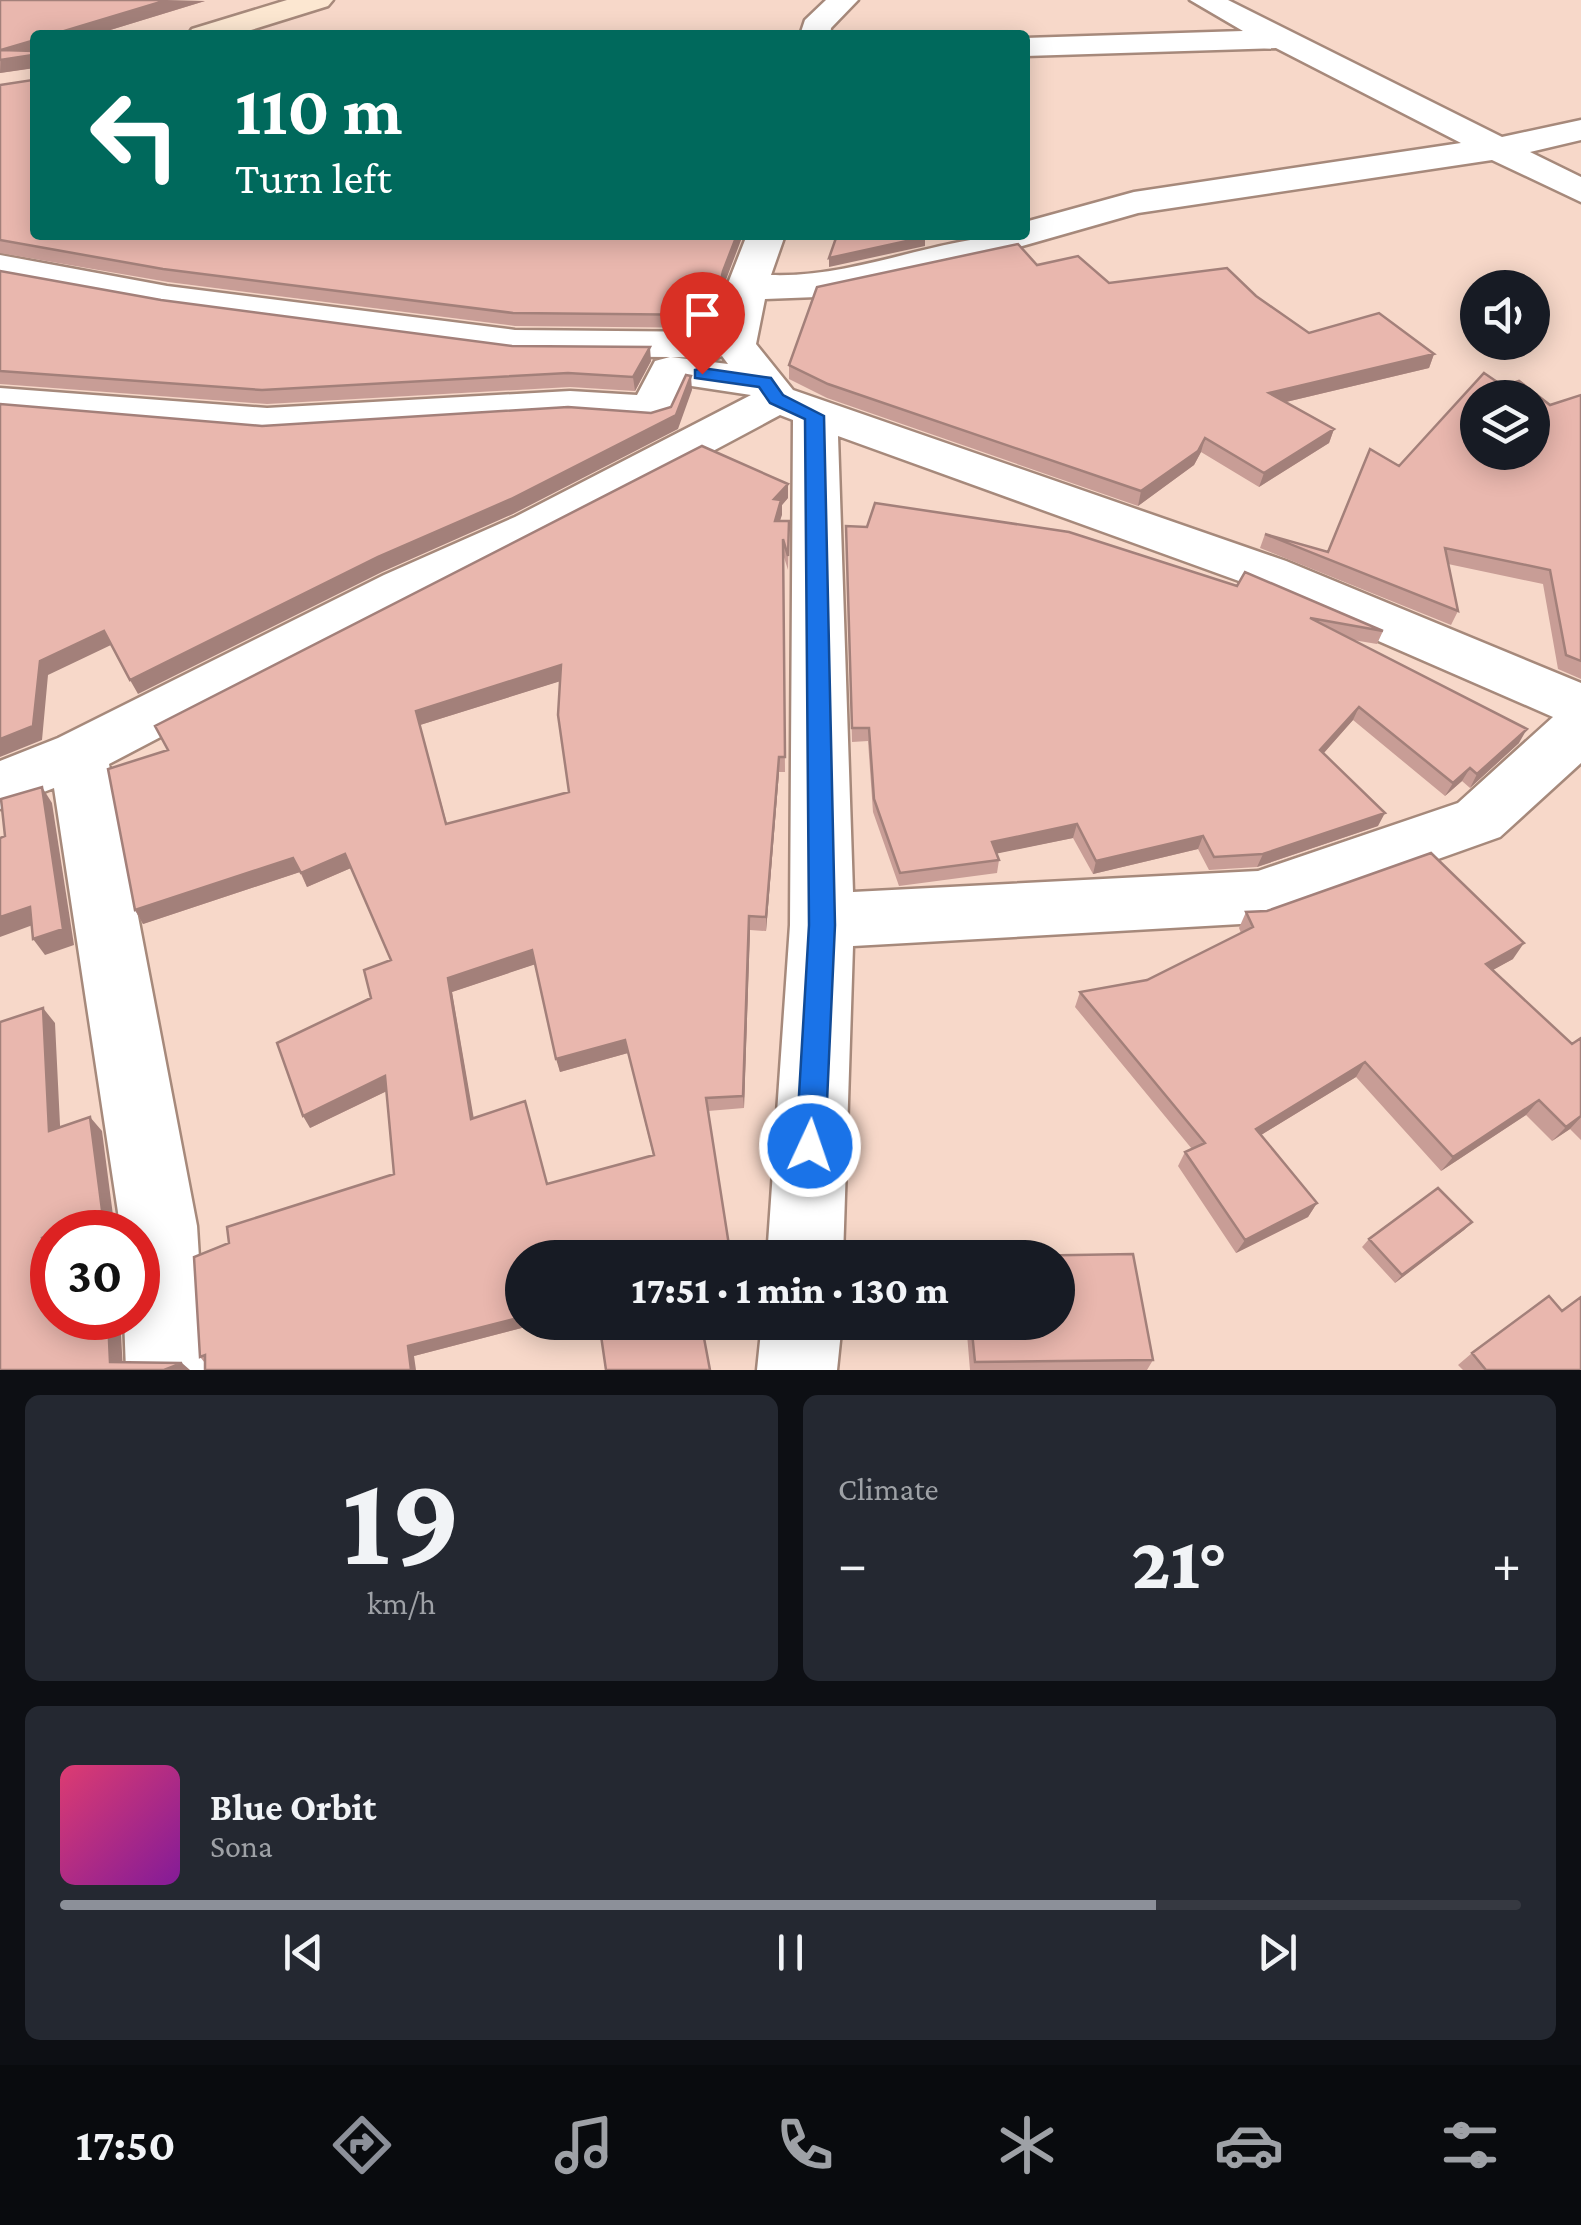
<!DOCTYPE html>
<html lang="en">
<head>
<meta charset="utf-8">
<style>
	body { margin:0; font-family:"Crimson Pro",serif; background:#242831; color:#f1f3f6; height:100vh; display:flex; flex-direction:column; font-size:38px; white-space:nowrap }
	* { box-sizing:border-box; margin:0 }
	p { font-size:32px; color:#9ea1a6 }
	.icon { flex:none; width:55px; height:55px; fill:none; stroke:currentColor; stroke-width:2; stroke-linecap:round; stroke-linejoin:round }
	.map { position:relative; height:1370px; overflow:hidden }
	.drawer { display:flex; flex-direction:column; gap:25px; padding:25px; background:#0d0f14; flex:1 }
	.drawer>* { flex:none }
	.banner { position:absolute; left:30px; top:30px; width:1000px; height:210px; border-radius:10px; box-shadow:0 5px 25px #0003; background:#00695c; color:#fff; overflow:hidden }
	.controls { position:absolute; left:1460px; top:270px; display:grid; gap:20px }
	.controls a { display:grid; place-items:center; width:90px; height:90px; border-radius:50%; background:#171b24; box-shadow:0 5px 25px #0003; font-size:50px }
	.speed { position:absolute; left:30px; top:1210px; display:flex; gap:20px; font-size:50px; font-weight:700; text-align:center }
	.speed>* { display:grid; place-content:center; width:130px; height:130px; border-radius:50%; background:#171b24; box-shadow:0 5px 25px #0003; line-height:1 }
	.speed .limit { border:15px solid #d22; background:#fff; color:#111 }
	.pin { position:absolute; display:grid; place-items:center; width:85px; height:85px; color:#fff; margin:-102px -42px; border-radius:50% 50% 50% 0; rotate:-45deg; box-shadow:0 0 10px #0007 }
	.pin .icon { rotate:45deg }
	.me { position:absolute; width:110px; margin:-55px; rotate:3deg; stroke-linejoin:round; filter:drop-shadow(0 0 8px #0008) }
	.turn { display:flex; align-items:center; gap:35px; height:210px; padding:0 40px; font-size:45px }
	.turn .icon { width:130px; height:130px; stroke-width:2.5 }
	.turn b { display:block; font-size:70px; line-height:85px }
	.big { font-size:75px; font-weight:800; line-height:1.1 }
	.drawer .widget { flex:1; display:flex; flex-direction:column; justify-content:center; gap:15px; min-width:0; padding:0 35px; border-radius:15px; background:#242831 }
	.drawer .dial { align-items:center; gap:0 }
	.dial b { font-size:130px; line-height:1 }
	.song { display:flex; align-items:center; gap:30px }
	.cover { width:120px; height:120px; border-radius:15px; background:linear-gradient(135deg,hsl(340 70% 55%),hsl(290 70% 35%)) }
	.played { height:10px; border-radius:5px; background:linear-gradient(90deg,#8c9099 75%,#363941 75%) }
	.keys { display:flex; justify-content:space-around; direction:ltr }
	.heat { display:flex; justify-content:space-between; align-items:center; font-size:55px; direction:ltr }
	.drawer .tiles { flex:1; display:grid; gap:25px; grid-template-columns:1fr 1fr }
	.widget:last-child { grid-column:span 2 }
	.trip { position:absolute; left:505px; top:1240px; width:570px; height:100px; border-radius:50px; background:#171b24; box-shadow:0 5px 25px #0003; font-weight:800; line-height:100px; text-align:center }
	.tabs { display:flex; height:160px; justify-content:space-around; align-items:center; background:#090b0e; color:#9ea1a6 }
	.tabs .icon { width:70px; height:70px }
	.tabs .on { color:#8c9099 }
	.tabs b { font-size:45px; color:#f1f3f6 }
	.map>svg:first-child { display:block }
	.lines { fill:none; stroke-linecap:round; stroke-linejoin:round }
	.street-casing { stroke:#a6897b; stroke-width:5 }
	.secondary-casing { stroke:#a6897b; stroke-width:5 }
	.street { fill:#fff; fill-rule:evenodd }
	.secondary { fill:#fce7d1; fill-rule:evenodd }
	.wall { fill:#c89d96; fill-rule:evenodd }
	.shaded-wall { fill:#a3807a }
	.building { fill:#e9b7ae; stroke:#a3807a; stroke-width:2.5; fill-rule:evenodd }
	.route { fill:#1a73e8; stroke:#114b97; stroke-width:2.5 }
</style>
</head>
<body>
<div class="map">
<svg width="1581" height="1370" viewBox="0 0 1581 1370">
	<rect width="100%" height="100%" fill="#f7d8c9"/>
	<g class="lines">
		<g class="street-casing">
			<path id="street" d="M 826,0 L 858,0 L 831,28 L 830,35 L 800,35 L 805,20 Z
				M 1190,0 L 1228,0 L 1502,137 L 1581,120 L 1581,140 L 1530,152 L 1581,177 L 1581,202 L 1492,160 L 1138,213 L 886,285 L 817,297 L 765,299 L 756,344 L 793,390 L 1286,561 L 1581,683 L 1581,763 L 1500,837 L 1258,923 L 853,946 L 843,1258 L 767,1258 L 790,925 L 793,420 L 780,415 C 558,535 332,646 109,764 L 197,1226 L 206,1370 L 126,1370 L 124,1318 L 138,1318 L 138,1232 L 121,1232 L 54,788 L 0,809 L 0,761 L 58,738 L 384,575 L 515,517 L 751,395 L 685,385 L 669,419 L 653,423 L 570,417 L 267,436 L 0,414 L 0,388 L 267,408 L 570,391 L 637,395 L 655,361 L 670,357 L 515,356 L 167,310 L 0,279 L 0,255 L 167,286 L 515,330 L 717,332 L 727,286 L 747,235 L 785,235 L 771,275 C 859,278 939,235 1025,235 L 1025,222 L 1134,192 L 1461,143 L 1276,48 L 1025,56 L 1025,38 L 1243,31 ZM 722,356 L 728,364 L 671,357 L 717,358 ZM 838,436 L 1250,585 L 1553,717 L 1458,803 L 1258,871 L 853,892 Z
				M 762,1322 L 842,1322 L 837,1370 L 757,1370 Z"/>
		</g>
		<g class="secondary-casing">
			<path id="secondary" d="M 287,0 L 333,0 L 328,6 L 235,35 L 188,35 L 192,29 Z"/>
		</g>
		<use href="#street" class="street"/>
		<use href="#secondary" class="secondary"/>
	</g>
	<path class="wall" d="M 0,0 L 205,1 L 94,35 L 35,35 L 35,235 L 724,285 L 714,328 L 515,326 L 168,282 L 0,253 L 0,85 L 33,80 L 33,68 L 0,73 Z
		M 1037,265 L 1109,283 L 1256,296 L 1309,333 L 1434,354 L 1429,368 L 1286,402 L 1334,429 L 1329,443 L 1259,487 L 1201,452 L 1194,465 L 1138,506 L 827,398 L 789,379 L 789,365 Z
		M 0,271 L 161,300 L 512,346 L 651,361 L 635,391 L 570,387 L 267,404 L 0,384 Z
		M 1503,386 L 1550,405 L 1581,395 L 1581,679 L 1558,669 L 1543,584 L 1448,564 L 1458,611 L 1451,625 L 1260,548 L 1265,534 L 1328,552 L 1399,466 Z
		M 788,498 L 782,505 L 780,521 L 789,521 L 788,570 L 783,554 L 785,772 L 779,772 L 766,931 L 750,930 L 744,1108 L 708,1111 L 522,1322 L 545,1322 L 414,1356 L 205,1363 L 200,1357 L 394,1174 L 387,1091 L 310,1128 L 371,998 L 391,960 L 351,868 L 307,887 L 300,872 L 143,924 L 135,910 L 168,750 ZM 560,681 L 569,792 L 447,824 L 420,725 ZM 535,964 L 560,1072 L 628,1053 L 653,1155 L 547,1184 L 473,1118 L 452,992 Z
		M 846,526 L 1237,586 L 1383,631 L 1377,644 L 1353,640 L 1519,743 L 1470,788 L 1462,781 L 1445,796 L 1353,720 L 1323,754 L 1378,826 L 1257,867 L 1209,870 L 1198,849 L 1093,874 L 1073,838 L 997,853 L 999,860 L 997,873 L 899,886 L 873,812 L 868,741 L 852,742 Z
		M 1246,912 L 1513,959 L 1492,970 L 1572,1044 L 1581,1038 L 1581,1140 L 1570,1129 L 1552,1141 L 1526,1115 L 1441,1171 L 1356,1077 L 1261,1135 L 1317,1203 L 1308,1217 L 1236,1253 L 1178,1166 L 1185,1152 L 1192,1149 L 1075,1007 L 1080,992 L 1147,980 L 1241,933 L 1239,928 Z
		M 1472,1222 L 1464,1230 L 1395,1283 L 1362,1247 L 1369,1239 Z
		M 1562,1311 L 1581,1370 L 1463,1370 L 1458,1365 L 1472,1353 Z
		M 966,1322 L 1058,1322 L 1153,1360 L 1147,1370 L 970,1370 Z"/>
	<path class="shaded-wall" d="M 167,0 L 205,1 L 94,35 L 51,35 Z
		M 35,40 L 35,53 L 33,55 L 35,68 L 0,73 L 1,50 Z
		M 737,235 L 743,235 L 724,285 L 714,328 L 713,315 L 723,271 Z
		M 925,237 L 925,246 L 829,267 L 829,258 Z
		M 650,347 L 651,361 L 635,391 L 633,377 Z
		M 1434,354 L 1429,368 L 1265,407 L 1269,393 Z
		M 691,376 L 692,390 L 678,429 L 513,514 L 382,572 L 138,694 L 130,680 L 378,557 L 676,415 Z
		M 1334,429 L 1329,443 L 1259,487 L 1264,473 Z
		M 1205,438 L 1201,452 L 1194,465 L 1138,506 L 1141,491 Z
		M 788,484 L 788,498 L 782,505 L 782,515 L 775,535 L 774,499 Z
		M 104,631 L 111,645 L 48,675 L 42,740 L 0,757 L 0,739 L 40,661 Z
		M 561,665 L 564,680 L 420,725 L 416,711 Z
		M 1359,707 L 1353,720 L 1314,764 L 1320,750 Z
		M 1527,729 L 1519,743 L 1470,788 L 1477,774 Z
		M 779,757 L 779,772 L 766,931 L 766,917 Z
		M 1470,768 L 1462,781 L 1445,796 L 1453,783 Z
		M 42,787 L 52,803 L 74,945 L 45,955 L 33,939 Z
		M 1385,813 L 1378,826 L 1257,867 L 1263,854 Z
		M 1077,824 L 1073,838 L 990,855 L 992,842 Z
		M 1203,836 L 1198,849 L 1093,874 L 1096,861 Z
		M 345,854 L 351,868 L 307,887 L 301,873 Z
		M 293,858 L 300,872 L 143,924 L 135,910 Z
		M 30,907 L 41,922 L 0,937 L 0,917 Z
		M 749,916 L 750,930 L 744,1108 L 743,1096 Z
		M 1524,943 L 1513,959 L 1475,980 L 1486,964 Z
		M 532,950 L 536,964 L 452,992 L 476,1131 L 471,1119 L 448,978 Z
		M 43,1008 L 55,1023 L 61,1145 L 49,1131 Z
		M 625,1040 L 628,1053 L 560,1072 L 556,1059 Z
		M 1365,1062 L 1356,1077 L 1248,1143 L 1256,1129 Z
		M 385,1076 L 391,1089 L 310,1128 L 303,1116 Z
		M 1539,1100 L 1526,1115 L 1441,1171 L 1453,1157 Z
		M 90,1117 L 102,1131 L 114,1223 L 93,1232 L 54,1232 Z
		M 1581,1117 L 1570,1129 L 1552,1141 L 1566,1127 Z
		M 1317,1203 L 1308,1217 L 1236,1253 L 1245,1240 Z
		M 1472,1222 L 1464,1230 L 1395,1283 L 1402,1275 Z
		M 52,1233 L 52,1264 L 42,1238 Z
		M 522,1317 L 522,1322 L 545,1322 L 414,1356 L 416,1370 L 411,1370 L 408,1346 Z
		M 108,1318 L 123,1318 L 120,1318 L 123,1370 L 110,1362 Z
		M 182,1363 L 190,1370 L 164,1370 Z"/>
	<path class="building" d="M 0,0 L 167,0 L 51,35 L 35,35 L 35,40 L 1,50 L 35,51 L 35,235 L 737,235 L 723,271 L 713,315 L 513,313 L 163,269 L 0,240 L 0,85 L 33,80 L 33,55 L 0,60 Z
		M 837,235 L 899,235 L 900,237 L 925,237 L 829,258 Z
		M 1018,244 L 1037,265 L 1078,256 L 1109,283 L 1227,268 L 1256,296 L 1309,333 L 1379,313 L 1434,354 L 1269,393 L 1334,429 L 1264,473 L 1205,438 L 1198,451 L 1141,491 L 828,384 L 789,365 L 817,287 Z
		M 0,271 L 161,300 L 512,346 L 650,347 L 633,377 L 568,373 L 262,390 L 0,371 Z
		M 1484,373 L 1503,386 L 1519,381 L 1550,405 L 1581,395 L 1581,661 L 1566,655 L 1550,570 L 1445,548 L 1458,611 L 1265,534 L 1328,552 L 1370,449 L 1399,466 ZM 1478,398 L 1532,398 L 1532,452 L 1478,452 Z
		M 686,375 L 691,376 L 676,415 L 511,499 L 378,557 L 130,680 L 104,631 L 40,661 L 33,726 L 0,739 L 0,404 L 262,426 L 568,407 L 651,413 L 671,407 Z
		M 702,446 L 788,484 L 774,499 L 781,500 L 775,521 L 789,521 L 788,556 L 783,539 L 785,757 L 779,757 L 766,917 L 749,916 L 743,1096 L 706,1098 L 731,1258 L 522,1258 L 522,1317 L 408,1346 L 411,1370 L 205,1370 L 205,1355 L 200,1357 L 194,1257 L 229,1243 L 227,1227 L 394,1174 L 385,1076 L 303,1116 L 277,1043 L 371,998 L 364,970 L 391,960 L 345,854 L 301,873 L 293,858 L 135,910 L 108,769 L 168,750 L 155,726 ZM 561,665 L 558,715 L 569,792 L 446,824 L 416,711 ZM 532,950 L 556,1059 L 625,1040 L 654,1155 L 547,1184 L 525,1101 L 471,1119 L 448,978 Z
		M 875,503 L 1069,532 L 1237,586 L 1245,572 L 1383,631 L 1310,618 L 1527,729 L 1477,774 L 1470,768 L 1453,783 L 1359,707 L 1320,750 L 1385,813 L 1263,854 L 1214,857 L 1203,836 L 1096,861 L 1077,824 L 992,842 L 999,860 L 900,873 L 874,799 L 869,728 L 852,728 L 846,526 L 867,527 Z
		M 42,787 L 63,929 L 33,939 L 30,907 L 0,917 L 0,838 L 5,836 L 1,799 Z
		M 1431,853 L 1524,943 L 1486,964 L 1572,1044 L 1581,1038 L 1581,1116 L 1566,1127 L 1539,1100 L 1453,1157 L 1365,1062 L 1256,1129 L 1317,1203 L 1245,1240 L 1185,1152 L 1205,1143 L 1080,992 L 1147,980 L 1253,927 L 1246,912 L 1267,911 Z
		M 43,1008 L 49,1131 L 90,1117 L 102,1210 L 42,1238 L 52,1264 L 52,1318 L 108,1318 L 110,1362 L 182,1363 L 164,1370 L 0,1370 L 0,1022 Z
		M 1438,1188 L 1472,1222 L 1402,1275 L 1369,1239 Z
		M 1133,1254 L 1153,1360 L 975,1362 L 971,1322 L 1058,1322 L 1058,1258 L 964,1257 Z
		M 1549,1296 L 1562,1311 L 1581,1297 L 1581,1370 L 1486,1370 L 1472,1353 Z
		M 599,1322 L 701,1322 L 710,1370 L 606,1370 Z"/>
	<path class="route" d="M 702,368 L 771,378 L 783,395 L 824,416 L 835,925 L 825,1146 L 821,1157 L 810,1161 L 800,1157 L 796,1146 L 809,925 L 805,419 L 770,403 L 759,387 L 695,378 L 695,370 Z"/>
</svg>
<div class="controls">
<a><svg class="icon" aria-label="sound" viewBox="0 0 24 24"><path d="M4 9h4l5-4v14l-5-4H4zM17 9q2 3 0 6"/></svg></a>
<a><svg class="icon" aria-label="layers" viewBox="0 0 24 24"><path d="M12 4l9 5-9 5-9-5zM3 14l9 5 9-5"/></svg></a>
</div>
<div class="speed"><div class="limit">30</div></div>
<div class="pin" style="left:702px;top:374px;background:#d93025"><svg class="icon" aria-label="arrive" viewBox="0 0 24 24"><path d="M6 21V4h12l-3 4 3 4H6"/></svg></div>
<svg class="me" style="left:810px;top:1146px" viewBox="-20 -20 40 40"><circle r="17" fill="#1a73e8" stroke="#fff" stroke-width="3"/><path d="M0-11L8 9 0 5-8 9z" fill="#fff"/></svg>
<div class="trip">17:51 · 1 min · 130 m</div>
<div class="banner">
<div class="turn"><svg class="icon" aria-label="left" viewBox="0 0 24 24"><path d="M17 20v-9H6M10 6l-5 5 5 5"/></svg><div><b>110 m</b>Turn left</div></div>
</div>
</div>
<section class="drawer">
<div class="tiles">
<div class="widget dial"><b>19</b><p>km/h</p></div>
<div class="widget"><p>Climate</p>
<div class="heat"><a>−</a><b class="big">21°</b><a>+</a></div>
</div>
<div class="widget">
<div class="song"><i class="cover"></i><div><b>Blue Orbit</b><p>Sona</p></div></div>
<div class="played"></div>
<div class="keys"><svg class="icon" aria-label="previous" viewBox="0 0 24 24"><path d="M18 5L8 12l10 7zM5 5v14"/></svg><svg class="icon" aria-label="pause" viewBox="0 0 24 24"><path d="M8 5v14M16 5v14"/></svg><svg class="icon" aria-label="next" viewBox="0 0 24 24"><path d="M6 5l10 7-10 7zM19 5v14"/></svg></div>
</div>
</div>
</section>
<nav class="tabs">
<b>17:50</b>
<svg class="icon on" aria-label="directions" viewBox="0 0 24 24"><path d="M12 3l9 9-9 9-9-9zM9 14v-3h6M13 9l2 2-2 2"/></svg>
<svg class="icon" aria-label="music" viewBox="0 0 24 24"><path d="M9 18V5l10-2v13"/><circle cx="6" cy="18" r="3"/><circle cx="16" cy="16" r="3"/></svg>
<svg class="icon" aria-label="phone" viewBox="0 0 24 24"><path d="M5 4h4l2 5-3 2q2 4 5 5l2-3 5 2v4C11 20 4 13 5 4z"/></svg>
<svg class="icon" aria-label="climate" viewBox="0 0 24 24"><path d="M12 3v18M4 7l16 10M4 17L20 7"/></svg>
<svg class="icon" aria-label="car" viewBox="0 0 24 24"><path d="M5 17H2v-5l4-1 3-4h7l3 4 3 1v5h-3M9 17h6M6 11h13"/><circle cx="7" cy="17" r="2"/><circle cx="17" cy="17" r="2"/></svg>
<svg class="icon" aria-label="filters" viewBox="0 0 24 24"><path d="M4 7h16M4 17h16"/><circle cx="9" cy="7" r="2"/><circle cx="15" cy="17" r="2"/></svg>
</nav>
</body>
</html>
